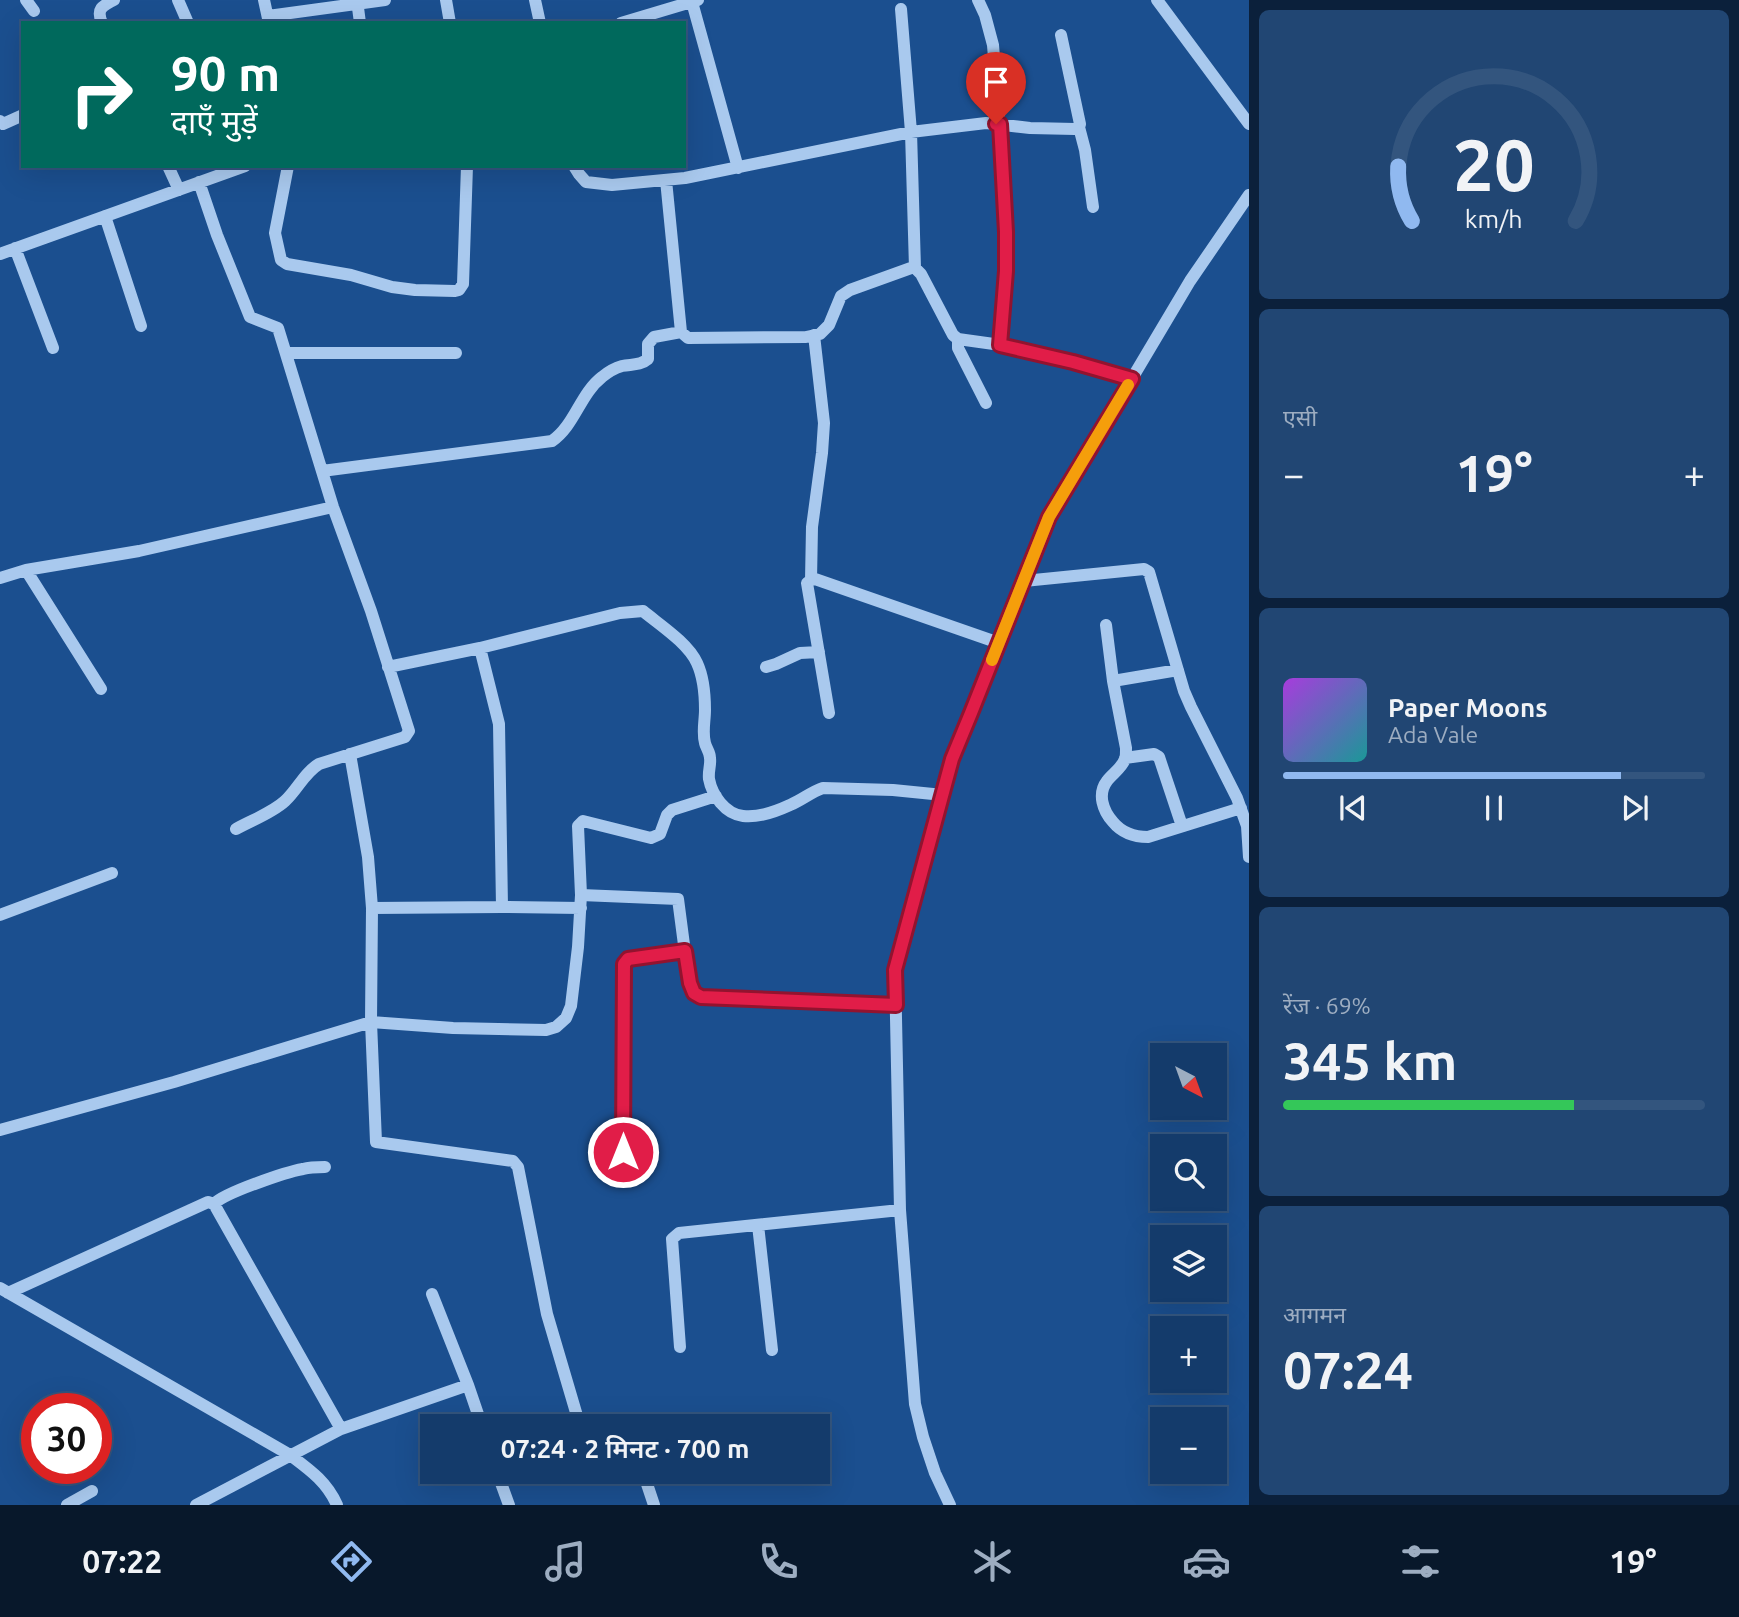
<!DOCTYPE html>
<html lang="hi">
<head>
<meta charset="utf-8">
<style>
	body { margin:0; font-family:Ubuntu,"Noto Sans Devanagari",sans-serif; background:#214673; color:#f1f3f6; height:100vh; display:flex; flex-direction:column; font-size:26px; white-space:nowrap }
	* { box-sizing:border-box; margin:0 }
	p { font-size:23px; color:#9dadc1 }
	.icon { flex:none; width:38px; height:38px; fill:none; stroke:currentColor; stroke-width:2; stroke-linecap:round; stroke-linejoin:round }
	.map { position:relative; flex:1; overflow:hidden }
	.panel { display:flex; flex-direction:column; gap:10px; padding:10px; background:#0b203b; width:490px }
	.panel>* { flex:none }
	.top-card { position:absolute; left:21px; top:21px; width:665px; height:147px; border-radius:0px; box-shadow:0 7px 28px #0002,0 0 0 2px #33557e; background:#00695c; color:#fff; overflow:hidden }
	.needle { width:46px; rotate:139deg }
	.tools { position:absolute; left:1150px; top:1043px; display:grid; gap:14px }
	.tools a { display:grid; place-items:center; width:77px; height:77px; border-radius:0px; background:#143b6b; box-shadow:0 7px 28px #0002,0 0 0 2px #33557e; font-size:35px }
	.speed { position:absolute; left:21px; top:1393px; display:flex; gap:14px; font-size:35px; font-weight:700; text-align:center }
	.speed>* { display:grid; place-content:center; width:91px; height:91px; border-radius:50%; background:#143b6b; box-shadow:0 7px 28px #0002,0 0 0 2px #33557e; line-height:1 }
	.speed .limit { border:10px solid #d22; background:#fff; color:#111 }
	.pin { position:absolute; display:grid; place-items:center; width:60px; height:60px; color:#fff; margin:-72px -30px; border-radius:50% 50% 50% 0; rotate:-45deg; box-shadow:0 0 7px #0007 }
	.pin .icon { rotate:45deg }
	.me { position:absolute; width:77px; margin:-38px; rotate:0deg; stroke-linejoin:round; filter:drop-shadow(0 0 5px #0008) }
	.turn { display:flex; align-items:center; gap:24px; height:147px; padding:0 35px; font-size:32px }
	.turn .icon { width:91px; height:91px; stroke-width:2.5 }
	.turn b { display:block; font-size:49px; line-height:60px }
	.big { font-size:52px; font-weight:600; line-height:1.1 }
	.panel .tile { flex:1; display:flex; flex-direction:column; justify-content:center; gap:10px; min-width:0; padding:0 24px; border-radius:10px; background:#214673 }
	.panel .dial { align-items:center; gap:0 }
	.dial svg { height:182px; overflow:visible; fill:none; stroke:#33557e; stroke-width:7; stroke-linecap:round; text-anchor:middle }
	.dial text { fill:#f1f3f6; stroke:none }
	.song { display:flex; align-items:center; gap:21px }
	.cover { width:84px; height:84px; border-radius:10px; background:linear-gradient(135deg,hsl(280 70% 55%),hsl(180 70% 35%)) }
	.played { height:7px; border-radius:4px; background:linear-gradient(90deg,#90b9f0 80%,#33557e 80%) }
	.keys { display:flex; justify-content:space-around; direction:ltr }
	.heat { display:flex; justify-content:space-between; align-items:center; font-size:38px; direction:ltr }
	.charge { height:10px; border-radius:5px; background:linear-gradient(90deg,#34c759 69%,#33557e 0) }
	.trip { position:absolute; left:420px; top:1414px; width:410px; height:70px; border-radius:0px; background:#143b6b; box-shadow:0 7px 28px #0002,0 0 0 2px #33557e; font-weight:600; line-height:70px; text-align:center }
	.tab-bar { display:flex; height:112px; justify-content:space-around; align-items:center; background:#08182b; color:#9dadc1 }
	.tab-bar .icon { width:49px; height:49px }
	.tab-bar .on { color:#90b9f0 }
	.tab-bar b { font-size:32px; color:#f1f3f6 }
	main { display:flex; flex:1; min-height:0 }
	.map>svg:first-child { display:block }
	.lines { fill:none; stroke-linecap:round; stroke-linejoin:round }
	.minor { stroke:#a9c9ee; stroke-width:12 }
	.route-casing { stroke:#92132f; stroke-width:18 }
	.route { stroke:#e11d48; stroke-width:12 }
	.slow { stroke:#f59e0b; stroke-width:12 }
</style>
</head>
<body>
<main>
<div class="map">
<svg width="1249" height="1505" viewBox="0 0 1249 1505">
	<rect width="100%" height="100%" fill="#1b4f8f"/>
	<g class="lines">
		<path class="minor" d="M 26,0 L 34,11
			M 178,0 L 188,23
			M 264,0 L 269,23
			M 357,0 L 360,23
			M 446,0 L 450,23
			M 535,0 L 540,23
			M 978,0 L 985,15 L 993,45 L 1005,196 L 1006,271 L 1001,345
			M 1157,0 L 1249,124
			M 692,2 L 738,168
			M 901,9 L 911,132 L 915,268
			M 268,16 L 385,0
			M 102,23 C 96,9 102,6 114,0
			M 621,23 L 698,0
			M 0,121 L 3,124 L 23,115
			M 1079,127 L 1085,150 L 1093,207
			M 168,166 L 179,190
			M 288,166 L 275,233 L 281,260 L 287,264 L 351,275 L 392,287 L 415,290 L 455,291 L 459,290 L 463,284 L 467,166
			M 574,166 L 579,174 L 586,182 L 612,185 L 685,178 L 911,132 L 986,123 L 1030,128 L 1075,129 L 1079,127 L 1080,124 L 1061,35
			M 666,180 L 681,332 L 688,338 L 806,337 L 820,334 L 829,325 L 841,296 L 850,290 L 911,268 L 915,268 L 921,274 L 953,335 L 958,339 L 1001,345 L 1037,353 L 1132,378
			M 199,182 L 217,235 L 250,317 L 278,328 L 333,507 L 371,611 L 409,731 L 405,737 L 319,764 C 304,773 298,789 285,801 C 272,813 252,820 236,829
			M 105,216 L 141,326
			M 15,248 L 53,348
			M 0,254 L 245,166
			M 958,339 L 958,348 L 986,403
			M 286,353 L 456,353
			M 322,471 L 552,441 C 575,425 580,394 602,377 C 608,372 615,368 622,366 C 631,364 640,366 648,359 L 648,344 L 654,337 L 681,332
			M 26,570 L 101,689
			M 0,578 L 26,570 L 139,551 L 333,507
			M 811,580 L 812,527 L 822,453 L 824,423 L 814,335
			M 1024,581 L 1144,569 L 1149,572 L 1184,691 L 1191,707 L 1237,798 L 1247,826 L 1249,857
			M 1106,625 L 1113,681 L 1126,748 C 1126,751 1126,757 1125,759 C 1122,768 1112,774 1107,781 C 1097,794 1103,811 1113,822 C 1122,833 1134,837 1148,837 L 1241,808
			M 480,648 L 499,724 L 502,907
			M 388,667 L 480,648 L 620,613 L 643,611 C 660,625 688,643 697,663 C 703,676 705,695 705,710 C 705,721 702,732 705,743 C 706,748 710,752 710,758 C 711,765 708,771 709,779 C 712,795 725,814 743,816 C 758,818 777,811 790,805 C 802,800 811,792 823,788 L 893,790 L 943,795
			M 766,667 L 776,664 L 800,653 L 819,652
			M 1113,681 L 1178,670
			M 829,713 L 807,583 L 811,580 L 815,579 L 999,643
			M 350,754 L 368,857 L 372,908 L 371,1022 L 376,1142 L 513,1161 L 518,1167 L 547,1314 L 580,1426
			M 1125,758 L 1154,754 L 1159,757 L 1182,826
			M 581,895 L 678,899 L 689,983 L 694,993 L 701,997 L 896,1005
			M 372,908 L 502,907 L 581,908
			M 0,915 L 112,873
			M 0,1130 L 174,1082 L 371,1022 L 453,1028 L 546,1030 L 556,1027 L 566,1018 L 571,1006 L 578,947 L 581,895 L 578,826 L 583,821 L 651,838 L 660,834 L 667,815 L 672,810 L 716,796
			M 623,1152 L 624,964 L 628,959 L 686,951
			M 214,1204 C 224,1193 286,1172 303,1169 C 310,1167 318,1167 325,1167
			M 758,1225 L 772,1350
			M 0,1288 L 290,1455 C 310,1470 327,1482 337,1505
			M 8,1293 L 208,1202 L 214,1204 L 341,1429
			M 432,1294 L 468,1385 L 482,1426
			M 680,1347 L 672,1239 L 679,1233 L 900,1210
			M 497,1472 L 509,1505
			M 643,1472 L 654,1505
			M 67,1505 L 92,1491
			M 196,1505 L 341,1429 L 468,1385
			M 950,1505 L 935,1473 L 923,1437 L 915,1404 L 900,1210 L 895,970 L 952,759 L 1049,518 L 1190,281 L 1249,195"/>
	</g>
	<g class="lines">
		<g class="route-casing">
			<path id="route" d="M 623,1152 L 624,964 L 628,959 L 685,951 L 690,983 L 694,993 L 701,997 L 896,1005 L 895,970 L 952,759 L 971,713 L 1049,517 L 1132,379 L 1073,362 L 1000,345 L 1006,271 L 1006,232 L 1000,124 L 996,124"/>
		</g>
		<use href="#route" class="route"/>
		<path class="slow" d="M 992,660 L 1049,517 L 1128,385"/>
	</g>
</svg>
<div class="tools">
<a><svg class="needle" viewBox="-14 -14 28 28"><path d="M0-13l5 13h-10z" fill="#e53935"/><path d="M0 13l5-13h-10z" fill="#9dadc1"/></svg></a>
<a><svg class="icon" aria-label="search" viewBox="0 0 24 24"><circle cx="10" cy="10" r="6"/><path d="M15 15l6 6"/></svg></a>
<a><svg class="icon" aria-label="layers" viewBox="0 0 24 24"><path d="M12 4l9 5-9 5-9-5zM3 14l9 5 9-5"/></svg></a>
<a>+</a>
<a>−</a>
</div>
<div class="speed"><div class="limit">30</div></div>
<div class="pin" style="left:996px;top:124px;background:#d93025"><svg class="icon" aria-label="arrive" viewBox="0 0 24 24"><path d="M6 21V4h12l-3 4 3 4H6"/></svg></div>
<svg class="me" style="left:623px;top:1152px" viewBox="-20 -20 40 40"><circle r="17" fill="#e11d48" stroke="#fff" stroke-width="3"/><path d="M0-11L8 9 0 5-8 9z" fill="#fff"/></svg>
<div class="trip">07:24 · 2 मिनट · 700 m</div>
<div class="top-card">
<div class="turn"><svg class="icon" aria-label="right" viewBox="0 0 24 24"><path d="M7 20v-9h11M14 6l5 5-5 5"/></svg><div><b>90 m</b>दाएँ मुड़ें</div></div>
</div>
</div>
<section class="panel">
<div class="tile dial"><svg viewBox="0 0 100 80">
<path d="M14 69A42 42 0 1 1 86 69"/>
<path d="M14 69A42 42 0 0 1 8 45" stroke="#90b9f0"/>
<text x="50" y="56" font-size="32" font-weight="700">20</text>
<text x="50" y="72" font-size="11">km/h</text>
</svg></div>
<div class="tile"><p>एसी</p>
<div class="heat"><a>−</a><b class="big">19°</b><a>+</a></div>
</div>
<div class="tile">
<div class="song"><i class="cover"></i><div><b>Paper Moons</b><p>Ada Vale</p></div></div>
<div class="played"></div>
<div class="keys"><svg class="icon" aria-label="previous" viewBox="0 0 24 24"><path d="M18 5L8 12l10 7zM5 5v14"/></svg><svg class="icon" aria-label="pause" viewBox="0 0 24 24"><path d="M8 5v14M16 5v14"/></svg><svg class="icon" aria-label="next" viewBox="0 0 24 24"><path d="M6 5l10 7-10 7zM19 5v14"/></svg></div>
</div>
<div class="tile"><p>रेंज · 69%</p><b class="big">345 km</b><div class="charge"></div></div>
<div class="tile"><p>आगमन</p><b class="big">07:24</b></div>
</section>
</main>
<nav class="tab-bar">
<b>07:22</b>
<svg class="icon on" aria-label="directions" viewBox="0 0 24 24"><path d="M12 3l9 9-9 9-9-9zM9 14v-3h6M13 9l2 2-2 2"/></svg>
<svg class="icon" aria-label="music" viewBox="0 0 24 24"><path d="M9 18V5l10-2v13"/><circle cx="6" cy="18" r="3"/><circle cx="16" cy="16" r="3"/></svg>
<svg class="icon" aria-label="phone" viewBox="0 0 24 24"><path d="M5 4h4l2 5-3 2q2 4 5 5l2-3 5 2v4C11 20 4 13 5 4z"/></svg>
<svg class="icon" aria-label="climate" viewBox="0 0 24 24"><path d="M12 3v18M4 7l16 10M4 17L20 7"/></svg>
<svg class="icon" aria-label="car" viewBox="0 0 24 24"><path d="M5 17H2v-5l4-1 3-4h7l3 4 3 1v5h-3M9 17h6M6 11h13"/><circle cx="7" cy="17" r="2"/><circle cx="17" cy="17" r="2"/></svg>
<svg class="icon" aria-label="filters" viewBox="0 0 24 24"><path d="M4 7h16M4 17h16"/><circle cx="9" cy="7" r="2"/><circle cx="15" cy="17" r="2"/></svg>
<b>19°</b>
</nav>
</body>
</html>
